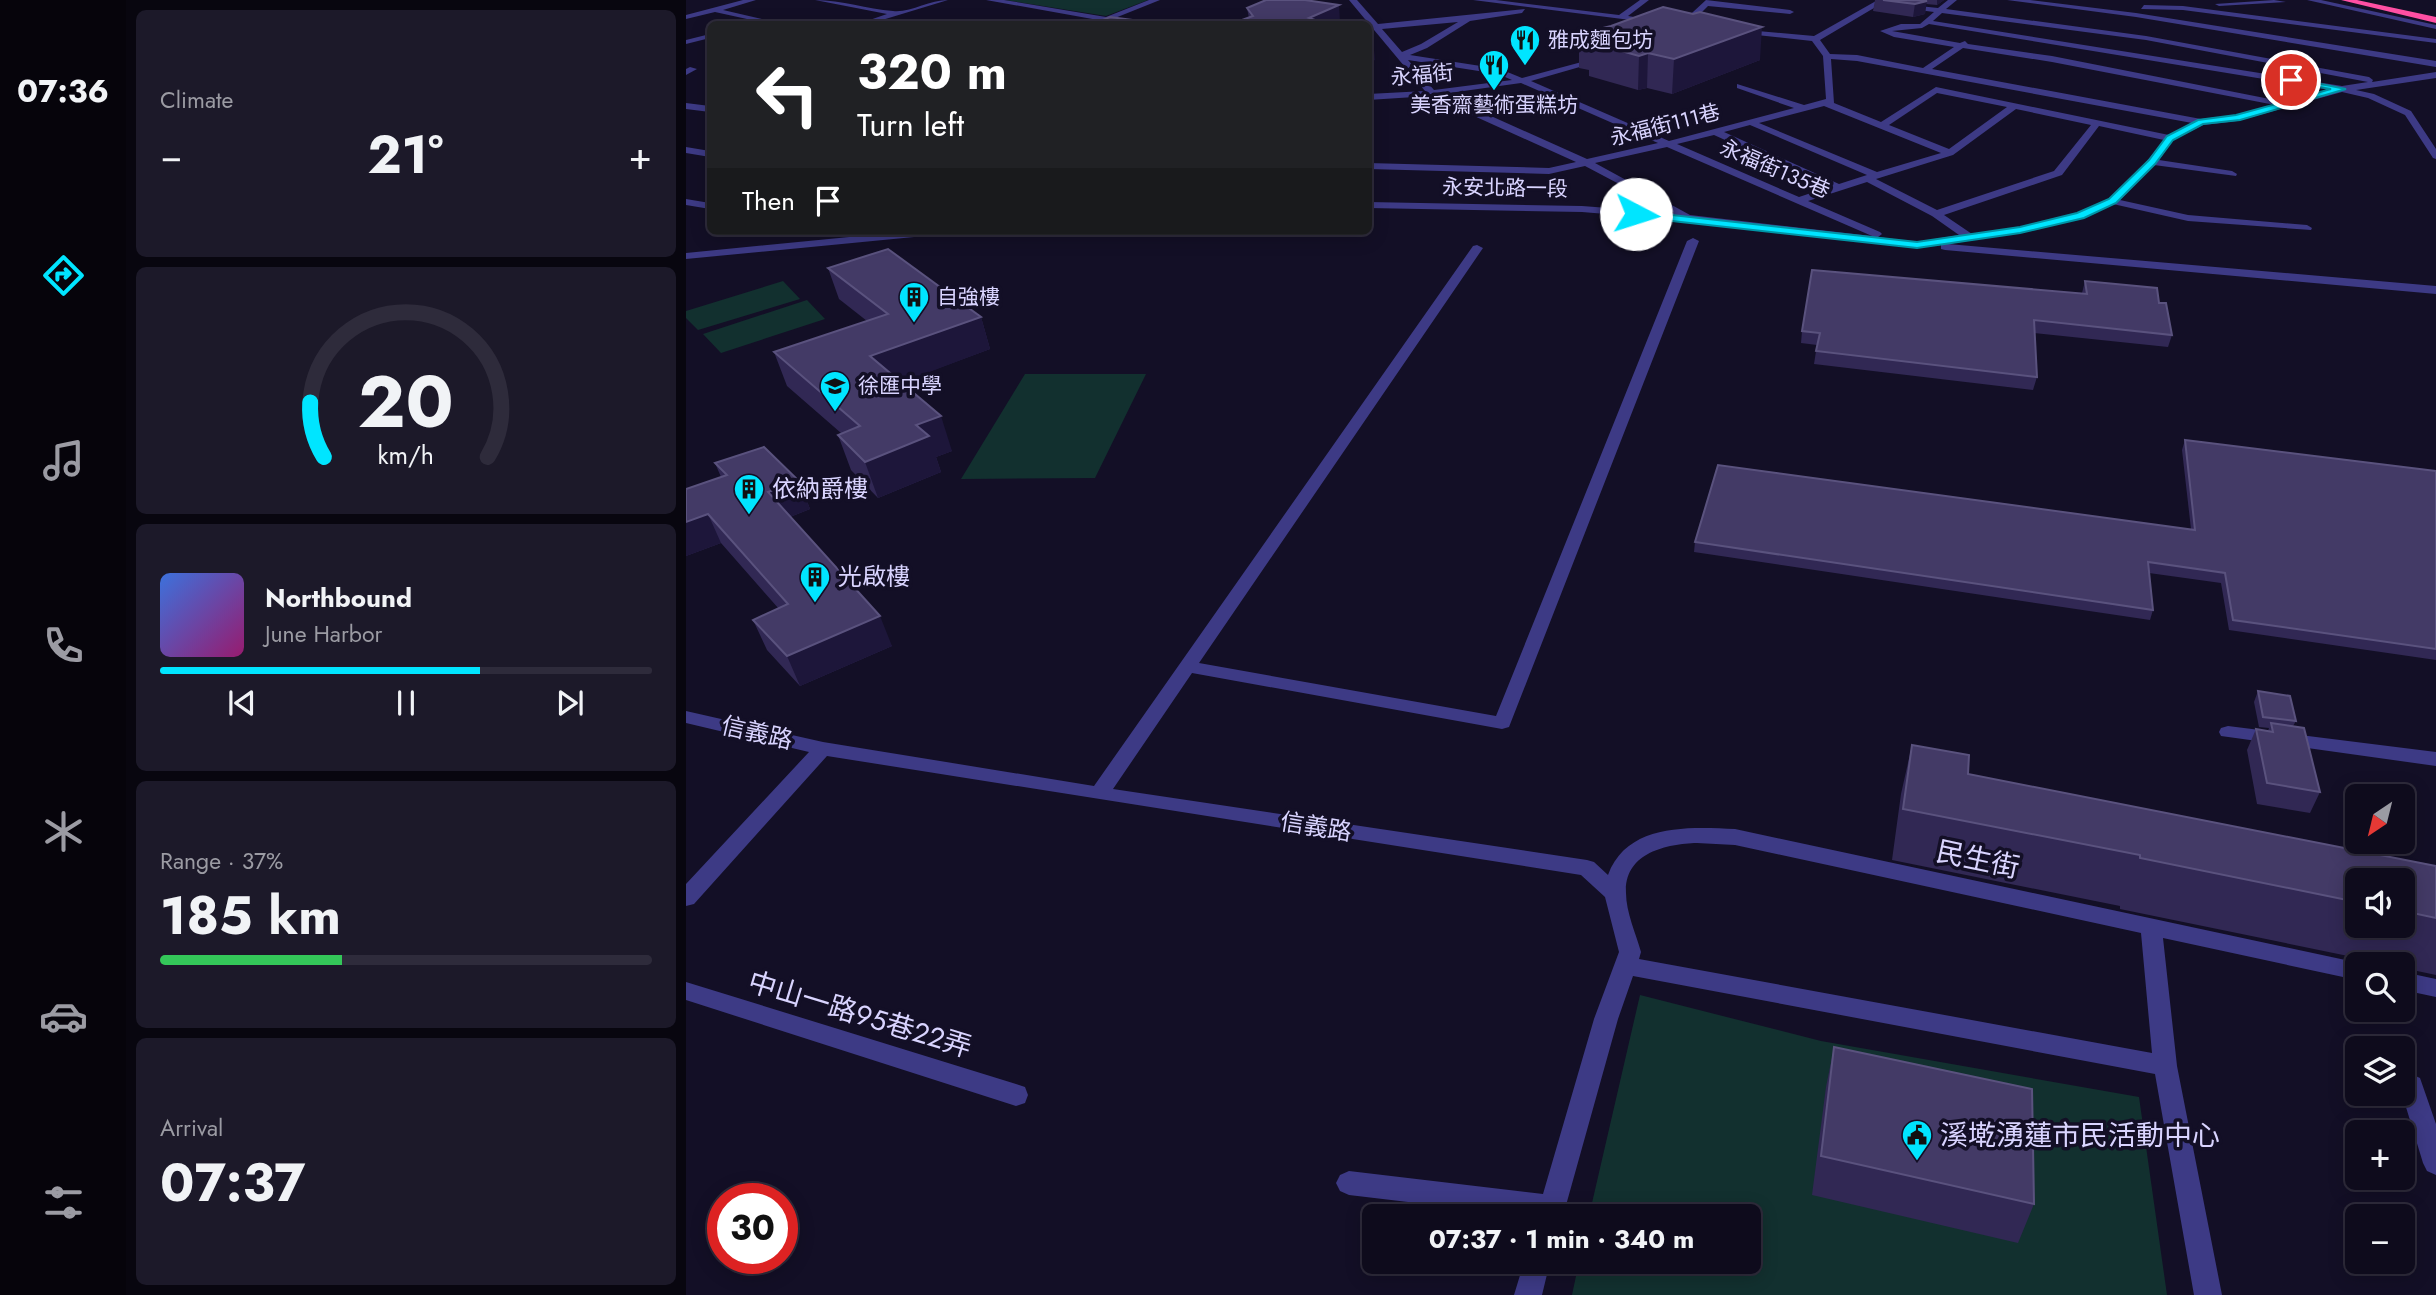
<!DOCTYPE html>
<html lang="en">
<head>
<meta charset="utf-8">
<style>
	body { margin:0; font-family:Jost,"Noto Sans TC",sans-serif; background:#1c1929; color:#f1f3f6; height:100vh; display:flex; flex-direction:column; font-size:26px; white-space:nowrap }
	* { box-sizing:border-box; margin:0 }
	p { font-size:23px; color:#9b9ba3 }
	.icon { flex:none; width:38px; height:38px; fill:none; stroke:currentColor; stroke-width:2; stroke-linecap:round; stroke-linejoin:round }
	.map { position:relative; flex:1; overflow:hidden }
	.side { display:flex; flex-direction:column; gap:10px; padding:10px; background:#08060f; width:560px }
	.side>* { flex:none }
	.hud { position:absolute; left:21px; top:21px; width:665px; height:214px; border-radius:10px; box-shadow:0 4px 18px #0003,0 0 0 2px #2e2b3b; background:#202124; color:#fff; overflow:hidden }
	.needle { width:46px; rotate:215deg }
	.buttons { position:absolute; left:1659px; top:784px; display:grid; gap:14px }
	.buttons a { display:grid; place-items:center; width:70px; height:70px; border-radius:10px; background:#0e0b1c; box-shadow:0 4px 18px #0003,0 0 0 2px #2e2b3b; font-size:35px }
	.speed { position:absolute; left:21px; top:1183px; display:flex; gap:14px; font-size:35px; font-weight:700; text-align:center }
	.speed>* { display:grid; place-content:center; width:91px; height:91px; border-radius:50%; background:#0e0b1c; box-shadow:0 4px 18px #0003,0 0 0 2px #2e2b3b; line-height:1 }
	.speed .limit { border:10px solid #d22; background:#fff; color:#111 }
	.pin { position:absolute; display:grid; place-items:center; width:60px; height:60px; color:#fff; margin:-30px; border:4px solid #fff; border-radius:50%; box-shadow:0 2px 7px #0007 }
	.me { position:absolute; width:77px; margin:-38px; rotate:95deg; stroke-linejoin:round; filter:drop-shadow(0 0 5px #0008) }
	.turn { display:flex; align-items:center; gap:24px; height:147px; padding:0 35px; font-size:32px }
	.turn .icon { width:91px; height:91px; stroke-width:2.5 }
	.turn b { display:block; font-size:49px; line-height:60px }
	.then { display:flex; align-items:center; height:66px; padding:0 35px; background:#0003; gap:14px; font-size:26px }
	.big { font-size:52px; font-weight:700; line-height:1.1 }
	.side .widget { flex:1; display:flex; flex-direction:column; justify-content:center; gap:10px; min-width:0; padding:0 24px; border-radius:10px; background:#1c1929 }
	.side .dial { align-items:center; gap:0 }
	.dial svg { height:182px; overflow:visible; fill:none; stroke:#2e2b3b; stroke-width:7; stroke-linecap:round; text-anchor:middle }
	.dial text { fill:#f1f3f6; stroke:none }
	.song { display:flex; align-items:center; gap:21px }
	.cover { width:84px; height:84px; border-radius:10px; background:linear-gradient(135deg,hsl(220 70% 55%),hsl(320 70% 35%)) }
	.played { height:7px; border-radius:4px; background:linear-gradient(90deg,#00e5ff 65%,#2e2b3b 65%) }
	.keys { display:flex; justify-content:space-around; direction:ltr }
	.heat { display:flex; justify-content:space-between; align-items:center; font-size:38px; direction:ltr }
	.charge { height:10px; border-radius:5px; background:linear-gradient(90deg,#34c759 37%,#2e2b3b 0) }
	.trip { position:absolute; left:676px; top:1204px; width:399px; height:70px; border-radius:10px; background:#0e0b1c; box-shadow:0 4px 18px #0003,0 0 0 2px #2e2b3b; font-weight:700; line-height:70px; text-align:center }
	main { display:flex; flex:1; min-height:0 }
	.tabs { display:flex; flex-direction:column; width:126px; justify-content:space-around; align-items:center; background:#06040b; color:#9b9ba3 }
	.tabs .icon { width:49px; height:49px }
	.tabs .selected { color:#00e5ff }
	.tabs b { font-size:32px; color:#f1f3f6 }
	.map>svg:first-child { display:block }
	.green { fill:#12302f }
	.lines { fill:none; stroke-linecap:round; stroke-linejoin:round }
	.minor { fill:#3d3a85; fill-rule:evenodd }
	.highway { fill:#ff4fa3; fill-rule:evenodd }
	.wall { fill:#312854; fill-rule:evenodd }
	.shaded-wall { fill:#1d163a }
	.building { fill:#433a66; stroke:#5a527e; stroke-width:2 }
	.route { fill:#00e5ff; stroke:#0095a6; stroke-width:2 }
	.labels { text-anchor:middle; stroke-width:7; stroke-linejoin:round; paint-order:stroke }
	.far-poi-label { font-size:21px; fill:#d9d4ff; stroke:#130f26; text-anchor:start }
	.far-street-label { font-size:21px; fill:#d9d4ff; stroke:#130f26 }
	.poi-label { font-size:24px; fill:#d9d4ff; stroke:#130f26; text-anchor:start }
	.street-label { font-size:24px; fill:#d9d4ff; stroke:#130f26 }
	.near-street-label { font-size:28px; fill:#d9d4ff; stroke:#130f26 }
	.near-poi-label { font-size:28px; fill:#d9d4ff; stroke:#130f26; text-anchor:start }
</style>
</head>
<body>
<main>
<nav class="tabs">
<b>07:36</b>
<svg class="icon selected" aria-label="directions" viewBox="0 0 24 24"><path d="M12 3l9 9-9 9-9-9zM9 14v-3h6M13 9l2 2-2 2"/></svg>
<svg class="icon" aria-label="music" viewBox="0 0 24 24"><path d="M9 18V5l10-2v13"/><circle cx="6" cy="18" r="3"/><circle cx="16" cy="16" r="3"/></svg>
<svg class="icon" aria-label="phone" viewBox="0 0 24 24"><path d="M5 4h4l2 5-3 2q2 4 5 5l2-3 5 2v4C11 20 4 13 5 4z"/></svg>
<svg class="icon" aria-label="climate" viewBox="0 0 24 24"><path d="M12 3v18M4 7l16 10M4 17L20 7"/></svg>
<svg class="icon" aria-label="car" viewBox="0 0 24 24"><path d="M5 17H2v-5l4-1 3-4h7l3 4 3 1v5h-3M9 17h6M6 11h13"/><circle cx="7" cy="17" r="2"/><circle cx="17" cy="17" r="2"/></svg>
<svg class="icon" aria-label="filters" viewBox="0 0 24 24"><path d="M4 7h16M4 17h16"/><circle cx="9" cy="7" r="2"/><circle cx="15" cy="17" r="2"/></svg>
</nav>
<section class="side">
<div class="widget"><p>Climate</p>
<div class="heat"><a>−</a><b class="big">21°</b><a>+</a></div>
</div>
<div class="widget dial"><svg viewBox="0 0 100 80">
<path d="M14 69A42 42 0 1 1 86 69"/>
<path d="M14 69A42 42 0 0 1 8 45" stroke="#00e5ff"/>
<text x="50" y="56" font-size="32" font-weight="700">20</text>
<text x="50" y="72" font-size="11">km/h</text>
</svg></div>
<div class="widget">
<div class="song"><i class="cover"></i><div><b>Northbound</b><p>June Harbor</p></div></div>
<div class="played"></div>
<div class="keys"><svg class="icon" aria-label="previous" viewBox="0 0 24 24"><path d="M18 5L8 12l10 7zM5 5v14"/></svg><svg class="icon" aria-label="pause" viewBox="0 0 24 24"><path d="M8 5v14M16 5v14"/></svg><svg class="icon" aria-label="next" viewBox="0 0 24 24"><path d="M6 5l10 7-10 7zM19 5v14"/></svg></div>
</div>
<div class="widget"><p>Range · 37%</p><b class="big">185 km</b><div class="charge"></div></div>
<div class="widget"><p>Arrival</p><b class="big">07:37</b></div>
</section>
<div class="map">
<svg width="1750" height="1295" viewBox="0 0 1750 1295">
	<rect width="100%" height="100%" fill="#130f26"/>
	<path class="green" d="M 319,0 L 462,0 L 420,16 Z
		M 97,281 L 114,299 L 12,330 L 0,318 L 0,311 Z
		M 121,300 L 139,319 L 35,353 L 17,334 Z
		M 339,374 L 460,374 L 409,478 L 275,479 Z
		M 954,995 L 1135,1041 L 1453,1097 L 1481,1295 L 886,1295 L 893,1262 L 1062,1262 L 1062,1216 L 903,1216 Z"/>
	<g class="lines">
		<path class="minor" d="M 57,0 L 70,0 L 37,10 L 97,24 L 84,24 L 29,12 L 0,19 L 0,15 Z
			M 129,0 C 156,0 181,9 207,11 C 224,13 243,0 262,0 L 183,24 L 172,24 L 201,14 Z
			M 300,0 L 318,0 L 420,17 L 463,0 L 474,0 L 414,24 L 407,23 L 412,20 Z
			M 663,0 L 671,0 L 692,24 L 839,9 L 836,13 L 784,21 L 741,48 L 724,55 L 814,69 L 836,78 L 918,56 L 918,60 L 845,81 L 983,141 L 1108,108 L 1051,88 L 1051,84 L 1118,105 L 1140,99 L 1137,56 L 1126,41 L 1052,33 L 1049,29 L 1128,36 L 1190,1 L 1193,5 L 1134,40 L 1144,54 L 1171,55 L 1237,68 L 1268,47 L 1208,37 L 1194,31 L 1215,24 L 1234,24 L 1248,12 L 1217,8 L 1214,4 L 1252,8 L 1262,0 L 1271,0 L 1260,9 L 1460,36 L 1683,77 L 1687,80 L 1686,82 L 1750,72 L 1750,78 L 1670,90 L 1688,94 L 1725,111 L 1750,149 L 1750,159 L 1747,158 L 1719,115 L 1682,98 L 1656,92 L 1551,121 L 1517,125 L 1487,140 L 1473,160 L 1546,171 L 1551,174 L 1550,176 L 1468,165 L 1434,200 L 1502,215 L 1621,225 L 1626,228 L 1625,230 L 1502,221 L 1427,204 L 1395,219 L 1333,233 L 1262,244 L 1750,286 L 1750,294 L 1259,250 L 1255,249 L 1255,245 L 1231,248 L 1004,221 L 896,212 L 682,208 L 682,202 L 896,206 L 988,213 L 899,166 L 863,174 L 682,169 L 682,163 L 863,168 L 890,162 L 744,96 L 682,100 L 682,94 L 739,91 ZM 1256,13 L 1460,40 L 1682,82 L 1656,86 L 1247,21 ZM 772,22 L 735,44 L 716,52 L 696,29 ZM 1243,24 L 1644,90 L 1599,102 L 1366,56 L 1282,44 L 1279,41 L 1274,43 L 1206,31 L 1236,28 ZM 1277,48 L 1366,62 L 1589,105 L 1550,115 L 1515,119 L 1246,69 ZM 1145,59 L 1171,61 L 1506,123 L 1483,135 L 1250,87 L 1195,122 L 1148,103 ZM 722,60 L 812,74 L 826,80 L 748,90 ZM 835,83 L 972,143 L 901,159 L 756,94 ZM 1251,93 L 1321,107 L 1263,149 L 1203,125 ZM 1138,106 L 1255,153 L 1191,172 L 1073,123 ZM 1330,109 L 1405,125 L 1368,171 L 1251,210 L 1190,179 L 1267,155 ZM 1064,125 L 1181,175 L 1153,184 L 1038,132 ZM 1413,126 L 1478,140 C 1462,160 1443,184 1422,199 C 1384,224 1329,227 1286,234 L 1258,215 L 1376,175 ZM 1028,135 L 1143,187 L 1113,197 L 991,144 ZM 981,147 L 1186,236 L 1004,215 L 909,163 ZM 1181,182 L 1246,216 L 1273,235 L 1231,242 L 1192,237 L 1196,234 L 1194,232 L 1122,201 Z
			M 787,0 L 810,0 L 933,15 L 954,0 L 963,0 L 942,16 L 972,21 L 968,23 Z
			M 1020,0 L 1104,10 L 1108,12 L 1104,14 L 1022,6 L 1000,28 L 994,28 L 994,24 Z
			M 1321,0 L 1344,0 L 1450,13 L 1750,61 L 1750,67 L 1450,17 Z
			M 1588,0 L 1600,2 L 1533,6 L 1529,4 Z
			M 1621,0 L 1635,0 L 1750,25 L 1750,29 Z
			M 1458,5 L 1497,6 L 1750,39 L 1750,43 L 1497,10 L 1455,9 Z
			M 24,34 L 24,38 L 0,44 L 0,40 Z
			M 4,67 L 11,69 L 0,75 L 0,69 Z
			M 0,103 L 24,106 L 24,112 L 0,109 Z
			M 0,147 L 24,151 L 24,157 L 0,153 Z
			M 0,199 L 24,203 L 24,209 L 0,205 Z
			M 225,231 L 265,231 L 259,234 L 0,259 L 0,253 Z
			M 1007,238 L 1013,241 L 823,727 L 816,729 L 506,673 L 427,789 L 901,860 L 908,862 L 922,875 C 941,823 1003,827 1049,829 L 1678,964 L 1671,964 L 1671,980 L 1477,938 L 1491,1066 L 1536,1295 L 1508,1295 L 1469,1074 L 947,976 L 932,1019 L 877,1216 L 841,1216 L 663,1195 L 654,1191 L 650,1183 L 654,1175 L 663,1171 L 857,1194 L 908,1019 L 933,952 L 919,897 L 895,875 L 141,756 L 8,904 L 0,906 L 0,884 L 123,752 L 0,723 L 0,711 L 137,742 L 408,786 L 787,246 L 791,245 L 797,248 L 513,663 L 810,716 L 1001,241 ZM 1011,843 L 1049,845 L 1455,933 L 1466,1053 L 953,959 L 955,952 C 950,934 940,912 940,893 C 938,853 980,844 1011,843 Z
			M 1542,726 L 1750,752 L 1750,766 L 1535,736 L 1533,732 L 1535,728 Z
			M 1717,972 L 1750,979 L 1750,997 L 1717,990 Z
			M 0,982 L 330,1084 L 339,1087 L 342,1095 L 339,1103 L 330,1106 L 0,1000 Z
			M 1725,1074 L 1734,1078 L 1750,1124 L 1750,1175 L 1741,1171 L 1737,1163 L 1716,1094 L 1717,1077 Z
			M 838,1262 L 864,1262 L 856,1295 L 828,1295 Z"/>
		<path class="highway" d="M 1655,0 L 1671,0 L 1750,17 L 1750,23 Z"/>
	</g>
	<path class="wall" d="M 1189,0 L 1258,0 L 1251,5 L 1240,4 L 1239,14 L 1227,17 L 1187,11 Z
		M 561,8 L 654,22 L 649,24 L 545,24 L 563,18 Z
		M 893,34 L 1074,60 L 986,94 L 961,88 L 952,90 L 903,76 L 903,70 L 893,68 Z
		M 142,268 L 295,317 L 304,349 L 215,382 L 266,451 L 250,457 L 255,472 L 192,498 L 165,470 L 152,435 L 155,433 L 101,386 L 88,352 L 181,321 L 153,299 Z
		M 1399,281 L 1473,303 L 1486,335 L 1482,347 L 1348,333 L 1351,377 L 1347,390 L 1128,364 L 1131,345 L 1115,343 L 1116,331 L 1396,293 Z
		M 1499,440 L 1750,471 L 1750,660 L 1543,630 L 1535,583 L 1463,573 L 1467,610 L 1464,620 L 1008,552 L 1009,542 L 1505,529 L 1496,450 Z
		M 29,463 L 113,481 L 124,509 L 104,517 L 206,646 L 114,686 L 81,650 L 67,620 L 93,609 L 35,543 L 0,556 L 0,489 L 35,477 Z
		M 1572,691 L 1610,721 L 1607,726 L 1634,792 L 1624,813 L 1571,804 L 1561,750 L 1570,729 L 1582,731 L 1583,728 L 1573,727 L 1568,702 Z
		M 1226,745 L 1282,774 L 1750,866 L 1750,975 L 1717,968 L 1717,964 L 1701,964 L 1434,909 L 1434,906 L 1206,860 L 1215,794 ZM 1671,880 L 1717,880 L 1717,926 L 1671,926 Z
		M 1148,1047 L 1348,1204 L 1332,1243 L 1126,1195 L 1140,1087 Z"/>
	<path class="shaded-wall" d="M 1251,0 L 1258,0 L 1251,5 Z
		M 1241,1 L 1239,14 L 1227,17 L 1229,4 Z
		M 653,5 L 654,22 L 649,24 L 624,24 L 623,18 Z
		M 1076,27 L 1074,60 L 986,94 L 988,59 Z
		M 687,41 L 689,60 L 682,63 L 682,44 Z
		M 962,53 L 961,88 L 952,90 L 953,56 Z
		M 295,317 L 304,349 L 196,390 L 184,356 Z
		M 255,416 L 266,451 L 250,457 L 255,472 L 192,498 L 179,462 L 230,425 Z
		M 113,481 L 124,509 L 94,521 L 82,492 Z
		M 22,514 L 35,543 L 0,556 L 0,522 Z
		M 194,616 L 206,646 L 114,686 L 101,656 Z"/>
	<path class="building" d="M 580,0 L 619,0 L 653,5 L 623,18 L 641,24 L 545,24 L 567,16 L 561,8 Z
		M 1197,0 L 1230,0 L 1241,1 L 1229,4 Z
		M 977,7 L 1007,14 L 1014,12 L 1076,27 L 988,59 L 962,53 L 953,56 L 903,42 L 912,39 L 893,34 L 925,26 Z
		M 424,17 L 477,24 L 407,24 Z
		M 202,249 L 295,317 L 184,356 L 255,416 L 230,425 L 243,436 L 179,462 L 152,435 L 174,426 L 88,352 L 202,314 L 142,268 Z
		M 1126,270 L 1401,294 L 1399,281 L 1471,288 L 1473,303 L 1480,303 L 1486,335 L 1348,320 L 1351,377 L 1130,351 L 1134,333 L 1116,331 Z
		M 1499,440 L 1750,471 L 1750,649 L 1547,620 L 1539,573 L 1462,562 L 1467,610 L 1009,542 L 1032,465 L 1509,530 Z
		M 78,447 L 113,481 L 82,492 L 194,616 L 101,656 L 67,620 L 102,604 L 22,514 L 0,522 L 0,489 L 41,475 L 29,463 Z
		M 1572,691 L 1604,696 L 1610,721 L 1577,717 Z
		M 1585,723 L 1618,728 L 1634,792 L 1581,783 L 1570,729 L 1587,732 Z
		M 1226,745 L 1283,755 L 1282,774 L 1750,866 L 1750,918 L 1717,911 L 1717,880 L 1671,880 L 1671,902 L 1454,858 L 1454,855 L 1217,809 Z
		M 1148,1047 L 1346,1089 L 1348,1204 L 1135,1156 Z"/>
	<path class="route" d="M 1605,78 L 1660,89 L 1554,120 L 1517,124 L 1487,140 L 1469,164 L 1430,203 L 1398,218 L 1334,233 L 1231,248 L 950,217 L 945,214 L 950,211 L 1231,242 L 1334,227 L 1391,213 L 1423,199 L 1463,160 L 1481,136 L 1512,120 L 1550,115 L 1645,89 L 1602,82 Z"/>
	<defs>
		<g id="restaurant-pin" transform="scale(1.575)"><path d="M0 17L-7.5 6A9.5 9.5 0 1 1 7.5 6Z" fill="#00e5ff" stroke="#130f26"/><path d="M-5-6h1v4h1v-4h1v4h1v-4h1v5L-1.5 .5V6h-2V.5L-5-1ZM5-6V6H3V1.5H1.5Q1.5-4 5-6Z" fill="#111"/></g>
		<g id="building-pin" transform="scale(1.575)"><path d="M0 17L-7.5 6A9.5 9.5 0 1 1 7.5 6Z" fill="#00e5ff" stroke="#130f26"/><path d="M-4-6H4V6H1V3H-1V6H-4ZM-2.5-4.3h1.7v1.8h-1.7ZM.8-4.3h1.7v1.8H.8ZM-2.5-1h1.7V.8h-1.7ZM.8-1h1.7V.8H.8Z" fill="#111"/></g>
		<g id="school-pin" transform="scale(1.575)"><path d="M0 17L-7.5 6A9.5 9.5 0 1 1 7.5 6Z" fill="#00e5ff" stroke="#130f26"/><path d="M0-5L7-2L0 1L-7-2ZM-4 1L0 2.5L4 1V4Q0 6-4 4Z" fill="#111"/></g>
		<g id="civic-pin" transform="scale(1.575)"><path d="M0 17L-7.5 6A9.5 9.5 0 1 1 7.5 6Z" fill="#00e5ff" stroke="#130f26"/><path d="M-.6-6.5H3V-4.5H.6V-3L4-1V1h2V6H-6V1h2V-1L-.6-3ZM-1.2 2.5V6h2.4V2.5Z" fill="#111"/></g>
	</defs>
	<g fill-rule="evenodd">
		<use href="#restaurant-pin" x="839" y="40"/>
		<use href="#restaurant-pin" x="808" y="65"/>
		<use href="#building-pin" x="228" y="297"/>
		<use href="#school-pin" x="149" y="386"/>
		<use href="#building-pin" x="63" y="489"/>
		<use href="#building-pin" x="129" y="577"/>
		<use href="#civic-pin" x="1231" y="1135"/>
	</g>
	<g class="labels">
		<g class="far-poi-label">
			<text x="862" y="47">雅成麵包坊</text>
			<text x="808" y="112" text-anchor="middle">美香齋藝術蛋糕坊</text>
			<text x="251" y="304">自強樓</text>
			<text x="172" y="393">徐匯中學</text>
		</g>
		<g class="far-street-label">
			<text transform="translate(736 75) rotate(-5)" y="7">永福街</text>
			<text transform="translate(979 125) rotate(-14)" y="7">永福街111巷</text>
			<text transform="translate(1089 169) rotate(23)" y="7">永福街135巷</text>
			<text transform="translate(819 188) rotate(1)" y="7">永安北路一段</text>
		</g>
		<g class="poi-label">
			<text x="86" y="497">依納爵樓</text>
			<text x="152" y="585">光啟樓</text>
		</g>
		<g class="street-label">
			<text transform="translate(71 733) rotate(13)" y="8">信義路</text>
			<text transform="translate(630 827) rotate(9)" y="8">信義路</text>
		</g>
		<g class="near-street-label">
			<text transform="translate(1292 859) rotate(12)" y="10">民生街</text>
			<text transform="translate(174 1014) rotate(17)" y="10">中山一路95巷22弄</text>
		</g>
		<g class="near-poi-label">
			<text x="1254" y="1145">溪墘湧蓮市民活動中心</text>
		</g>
	</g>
</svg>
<div class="buttons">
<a><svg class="needle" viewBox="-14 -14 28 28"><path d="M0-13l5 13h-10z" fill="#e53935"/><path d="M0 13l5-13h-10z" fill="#9b9ba3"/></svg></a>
<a><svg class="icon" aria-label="sound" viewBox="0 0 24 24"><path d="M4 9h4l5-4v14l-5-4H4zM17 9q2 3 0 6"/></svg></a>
<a><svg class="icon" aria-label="search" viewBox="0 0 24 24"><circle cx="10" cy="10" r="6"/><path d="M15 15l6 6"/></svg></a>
<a><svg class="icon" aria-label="layers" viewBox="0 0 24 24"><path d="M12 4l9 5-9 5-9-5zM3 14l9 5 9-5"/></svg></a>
<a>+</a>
<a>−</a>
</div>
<div class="speed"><div class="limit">30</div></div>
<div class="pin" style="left:1605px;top:80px;background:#d93025"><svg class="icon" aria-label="arrive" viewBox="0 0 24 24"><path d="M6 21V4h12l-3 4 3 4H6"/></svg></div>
<svg class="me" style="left:950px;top:214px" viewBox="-20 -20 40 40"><circle r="19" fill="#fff"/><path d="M0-13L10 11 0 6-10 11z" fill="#00e5ff"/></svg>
<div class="trip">07:37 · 1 min · 340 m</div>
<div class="hud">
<div class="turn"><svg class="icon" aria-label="left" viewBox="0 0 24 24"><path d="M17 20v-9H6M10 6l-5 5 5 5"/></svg><div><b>320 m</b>Turn left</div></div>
<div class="then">Then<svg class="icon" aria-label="arrive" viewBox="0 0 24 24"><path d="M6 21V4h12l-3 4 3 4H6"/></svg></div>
</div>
</div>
</main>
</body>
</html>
